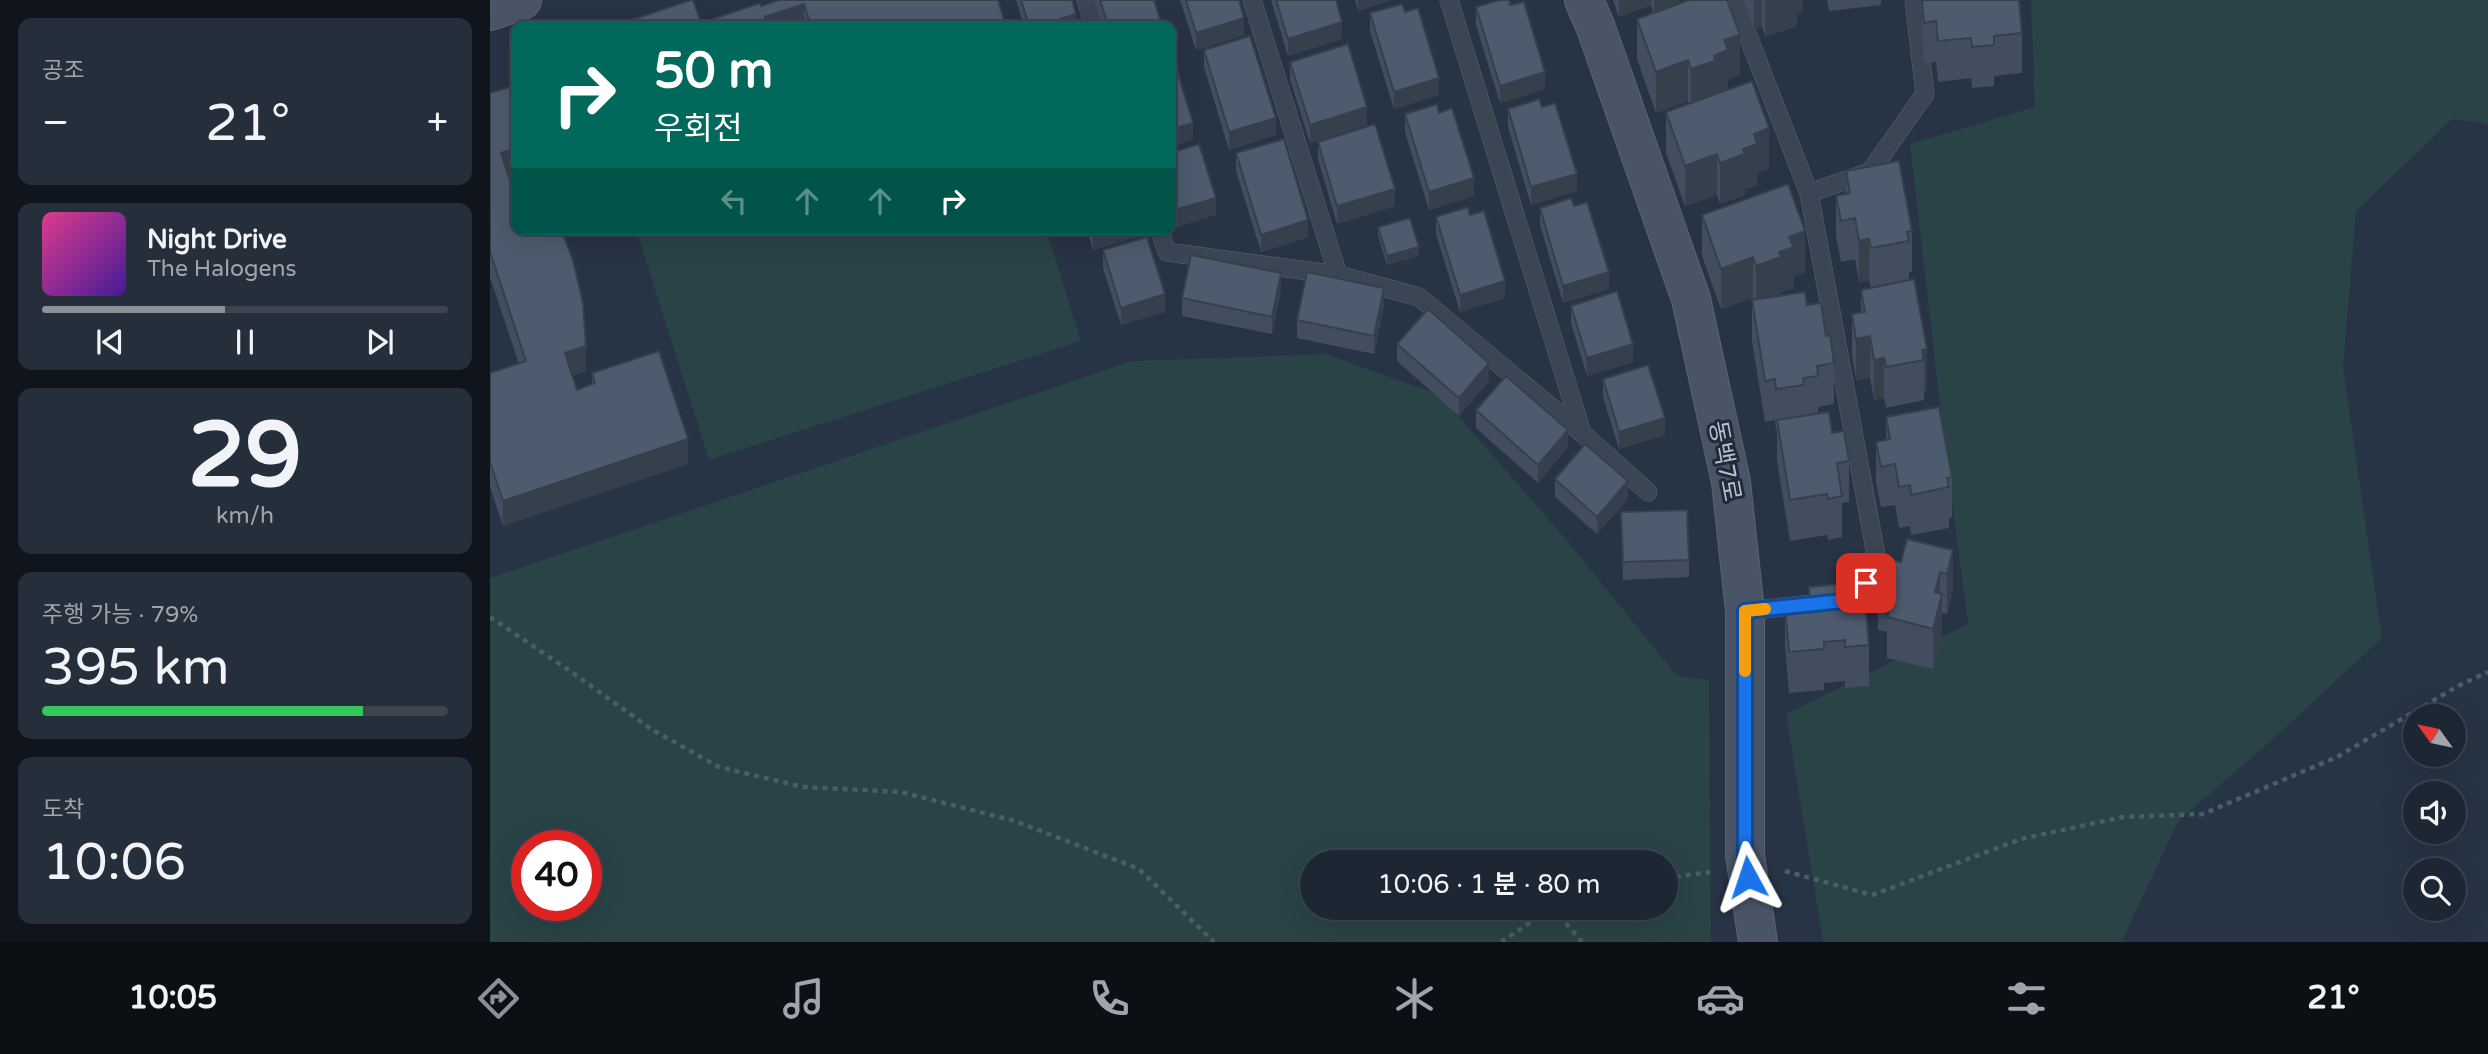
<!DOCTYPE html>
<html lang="ko">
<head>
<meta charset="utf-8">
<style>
	body { margin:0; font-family:"Varela Round","Noto Sans KR",sans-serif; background:#252f3c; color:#f1f3f6; height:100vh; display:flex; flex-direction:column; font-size:26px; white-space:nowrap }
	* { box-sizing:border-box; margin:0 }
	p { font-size:23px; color:#a0a5ac }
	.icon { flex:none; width:38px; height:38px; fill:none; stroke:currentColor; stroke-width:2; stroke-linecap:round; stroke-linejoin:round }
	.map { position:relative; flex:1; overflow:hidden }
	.panel { display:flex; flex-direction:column; gap:18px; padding:18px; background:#10151d; width:490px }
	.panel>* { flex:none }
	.hud { position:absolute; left:21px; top:21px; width:665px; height:214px; border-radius:14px; box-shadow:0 7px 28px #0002,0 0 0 2px #3b444f; background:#00695c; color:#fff; overflow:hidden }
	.needle { width:46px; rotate:303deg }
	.controls { position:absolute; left:1913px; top:704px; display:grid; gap:14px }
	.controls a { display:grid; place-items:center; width:63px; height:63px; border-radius:50%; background:#1d2734; box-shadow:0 7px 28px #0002,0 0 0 2px #3b444f; font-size:35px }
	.speed { position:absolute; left:21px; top:830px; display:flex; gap:14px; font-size:35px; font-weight:700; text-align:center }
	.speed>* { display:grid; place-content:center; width:91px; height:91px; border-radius:50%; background:#1d2734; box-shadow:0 7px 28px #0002,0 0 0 2px #3b444f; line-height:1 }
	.speed .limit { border:10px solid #d22; background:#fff; color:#111 }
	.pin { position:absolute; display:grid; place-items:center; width:60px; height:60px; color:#fff; margin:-30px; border-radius:14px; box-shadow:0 4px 10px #0006 }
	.me { position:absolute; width:77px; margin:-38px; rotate:355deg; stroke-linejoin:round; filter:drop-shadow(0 0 5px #0008) }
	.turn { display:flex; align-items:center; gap:24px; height:147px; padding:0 28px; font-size:32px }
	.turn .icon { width:91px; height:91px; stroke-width:2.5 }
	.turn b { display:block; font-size:49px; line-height:60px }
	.lanes { display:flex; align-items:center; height:66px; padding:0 28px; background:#0003; justify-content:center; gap:35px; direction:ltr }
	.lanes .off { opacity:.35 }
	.big { font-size:52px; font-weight:600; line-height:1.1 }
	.panel .card { flex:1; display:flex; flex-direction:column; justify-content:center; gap:10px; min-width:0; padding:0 24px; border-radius:14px; background:#252f3c }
	.panel .dial { align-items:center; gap:0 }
	.dial b { font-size:91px; line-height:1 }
	.song { display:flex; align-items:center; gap:21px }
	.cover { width:84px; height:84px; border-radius:10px; background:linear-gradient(135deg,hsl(330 70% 55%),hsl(260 70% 35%)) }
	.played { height:7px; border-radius:4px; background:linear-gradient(90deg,#8c9099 45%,#3b444f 45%) }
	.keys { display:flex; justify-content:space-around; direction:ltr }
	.heat { display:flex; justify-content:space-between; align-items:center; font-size:38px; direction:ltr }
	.charge { height:10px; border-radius:5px; background:linear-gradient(90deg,#34c759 79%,#3b444f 0) }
	.trip { position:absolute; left:810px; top:850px; width:378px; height:70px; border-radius:35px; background:#1d2734; box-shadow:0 7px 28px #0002,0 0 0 2px #3b444f; font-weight:600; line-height:70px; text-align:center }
	.dock { display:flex; height:112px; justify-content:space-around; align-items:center; background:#0c1015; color:#a0a5ac }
	.dock .icon { width:49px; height:49px }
	.dock .current { color:#8c9099 }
	.dock b { font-size:32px; color:#f1f3f6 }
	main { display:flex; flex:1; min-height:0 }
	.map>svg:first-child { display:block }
	.green { fill:#294346; fill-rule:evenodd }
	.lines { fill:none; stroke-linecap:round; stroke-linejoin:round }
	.lane-casing { stroke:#5a6471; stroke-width:19 }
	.secondary-casing { stroke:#5a6471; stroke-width:40 }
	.path { stroke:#476061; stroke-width:4.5; stroke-dasharray:5 5; stroke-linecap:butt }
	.lane { stroke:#3b4654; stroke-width:18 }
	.secondary { stroke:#495567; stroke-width:38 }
	.wall { fill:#424e5f }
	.shaded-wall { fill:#36404d }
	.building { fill:#4d5b6e; stroke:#36404d; stroke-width:2 }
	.route-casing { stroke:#114b97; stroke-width:18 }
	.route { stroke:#1a73e8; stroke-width:12 }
	.slow { stroke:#f59e0b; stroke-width:12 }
	.labels { text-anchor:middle; stroke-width:6; stroke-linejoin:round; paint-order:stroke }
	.street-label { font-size:24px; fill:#b9c1cd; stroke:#202b3a }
</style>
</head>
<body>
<main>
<section class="panel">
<div class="card"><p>공조</p>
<div class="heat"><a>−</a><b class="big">21°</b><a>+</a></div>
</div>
<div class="card">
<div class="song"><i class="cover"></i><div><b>Night Drive</b><p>The Halogens</p></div></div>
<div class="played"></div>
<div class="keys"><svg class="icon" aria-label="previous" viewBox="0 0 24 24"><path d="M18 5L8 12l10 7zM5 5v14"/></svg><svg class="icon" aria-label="pause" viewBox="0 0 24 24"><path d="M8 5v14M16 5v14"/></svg><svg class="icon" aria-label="next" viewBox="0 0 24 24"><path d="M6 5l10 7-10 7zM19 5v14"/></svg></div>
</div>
<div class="card dial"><b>29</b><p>km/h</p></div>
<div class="card"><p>주행 가능 · 79%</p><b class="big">395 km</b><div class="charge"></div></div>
<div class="card"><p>도착</p><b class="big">10:06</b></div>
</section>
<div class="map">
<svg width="1998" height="942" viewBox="0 0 1998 942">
	<rect width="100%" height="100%" fill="#273445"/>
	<path class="green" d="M 1541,0 L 1998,0 L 1998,124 L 1962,119 L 1866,211 L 1853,368 L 1892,638 L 1781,741 L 1689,820 L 1633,938 L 1635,942 L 1333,942 L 1296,714 L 1478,624 L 1454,439 L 1420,144 L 1545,107 Z
		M 146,229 L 556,229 L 591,341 L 219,460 Z
		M 836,354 L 950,395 L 1074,537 L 1187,676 L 1219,680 L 1221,942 L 0,942 L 0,578 L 642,361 ZM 37,845 L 96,845 L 96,905 L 37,905 ZM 822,863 L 1176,863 L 1176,908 L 822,908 Z"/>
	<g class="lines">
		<g class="lane-casing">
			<path id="lane" d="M 596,0 L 604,26
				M 959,0 L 1092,433
				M 1244,0 L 1319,193 L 1388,566 L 1363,600 L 1255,611
				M 1319,193 L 1380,172 L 1435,94 L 1424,0
				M 669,229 L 677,252 L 848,275 L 762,0
				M 848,275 L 929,297 L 1092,433 L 1158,492"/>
		</g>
		<g class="secondary-casing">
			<path id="secondary" d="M 1094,0 L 1106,28 L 1201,299 L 1241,482 L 1255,611 L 1255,855 L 1268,942
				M 0,11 L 32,0"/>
		</g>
		<path class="path" d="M 0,617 L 80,671 L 161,729 L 229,767 L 313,787 L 411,792 L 525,821 L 649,869 L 724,942
			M 1295,871 L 1382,895 L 1531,839 L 1633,817 L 1713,814 L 1847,757 L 1968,686 L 1998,672
			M 1176,878 L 1220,872
			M 1063,908 L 1092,942
			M 1011,942 L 1062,908"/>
		<use href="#lane" class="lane"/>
		<use href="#secondary" class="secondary"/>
	</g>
	<path class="wall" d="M 289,0 L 516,26 L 123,26 L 211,23 Z
		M 526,0 L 582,0 L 586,26 L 534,26 Z
		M 604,0 L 664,0 L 671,26 L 613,26 Z
		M 690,0 L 749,0 L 754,35 L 706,50 Z
		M 781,0 L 846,0 L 852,39 L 798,56 Z
		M 865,0 L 902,0 L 868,11 Z
		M 1123,0 L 1189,0 L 1188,4 L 1250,75 L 1238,79 L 1238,90 L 1279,169 L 1267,173 L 1267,185 L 1255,189 L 1255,195 L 1230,204 L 1227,195 L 1195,206 L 1176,153 L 1176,112 L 1199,104 L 1198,101 L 1166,113 L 1147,59 L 1147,19 L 1163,13 L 1161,5 L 1129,17 Z
		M 1254,0 L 1313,0 L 1313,12 L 1307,14 L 1307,26 L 1275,37 L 1272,26 L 1264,29 Z
		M 1337,0 L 1391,0 L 1391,5 L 1339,11 Z
		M 1432,0 L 1529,0 L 1532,33 L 1532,73 L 1504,76 L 1504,86 L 1482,88 L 1481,78 L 1448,82 L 1446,62 L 1434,63 L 1432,34 Z
		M 1020,5 L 1055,89 L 1010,103 L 986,25 L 986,7 Z
		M 915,12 L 949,95 L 904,109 L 880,31 L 880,13 Z
		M 714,50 L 786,135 L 739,150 L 714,67 Z
		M 800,62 L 877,125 L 820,143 L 800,79 Z
		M 26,85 L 26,173 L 18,175 L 96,371 L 82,376 L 87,390 L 102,385 L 102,373 L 198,464 L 13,526 L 0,487 L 0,373 L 29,364 L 0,277 L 0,93 Z
		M 1052,107 L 1087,191 L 1041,205 L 1018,127 L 1018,109 Z
		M 949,113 L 984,196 L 939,210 L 915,132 L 915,114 Z
		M 828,142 L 905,206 L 847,224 L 828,159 Z
		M 746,153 L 818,237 L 771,252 L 746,171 Z
		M 1356,171 L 1422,231 L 1422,272 L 1419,272 L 1419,280 L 1437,349 L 1437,390 L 1434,391 L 1434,400 L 1396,408 L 1394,398 L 1384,400 L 1380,377 L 1366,380 L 1362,355 L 1362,314 L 1371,312 L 1371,290 L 1381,288 L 1379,280 L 1369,282 L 1365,259 L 1351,262 L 1346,236 L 1346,196 L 1356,194 Z
		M 1084,206 L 1119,289 L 1073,303 L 1050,225 L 1050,208 Z
		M 980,215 L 1015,298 L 970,312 L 946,234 L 946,217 Z
		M 1212,215 L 1315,272 L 1304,276 L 1304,288 L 1291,292 L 1291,296 L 1317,305 L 1336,336 L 1344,363 L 1344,404 L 1328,407 L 1328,414 L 1342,433 L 1359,461 L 1359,502 L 1352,503 L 1352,537 L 1338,540 L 1337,535 L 1300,541 L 1287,461 L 1287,430 L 1286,430 L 1285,420 L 1275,422 L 1262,341 L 1262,300 L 1264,300 L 1263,298 L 1231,309 L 1212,256 Z
		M 888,227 L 929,256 L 897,265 L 888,236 Z
		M 597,229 L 653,229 L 653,235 L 603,250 Z
		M 613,250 L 675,312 L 631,325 L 613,268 Z
		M 791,290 L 782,334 L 692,316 L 692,298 Z
		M 894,305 L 884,354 L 807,338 L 807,320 Z
		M 1081,306 L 1143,362 L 1097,376 L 1081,323 Z
		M 907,344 L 999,381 L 969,416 L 907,361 Z
		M 1113,379 L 1175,435 L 1129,449 L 1113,397 Z
		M 986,410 L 1078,447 L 1048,483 L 986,428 Z
		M 1396,417 L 1462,477 L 1462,518 L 1459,518 L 1459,528 L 1421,535 L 1420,526 L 1409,528 L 1405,505 L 1391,507 L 1386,483 L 1386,442 L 1396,440 Z
		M 1065,479 L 1138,499 L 1107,534 L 1065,497 Z
		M 1131,512 L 1199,560 L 1199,577 L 1133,580 Z
		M 1463,550 L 1463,591 L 1457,614 L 1452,613 L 1452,635 L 1443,669 L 1397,658 L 1397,632 L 1388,630 L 1388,589 L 1411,562 Z
		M 1319,587 L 1352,600 L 1379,645 L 1379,686 L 1355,688 L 1355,681 L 1334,683 L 1334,690 L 1299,693 L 1295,646 L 1295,605 L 1319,603 Z"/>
	<path class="shaded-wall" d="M 868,0 L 902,0 L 868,11 Z
		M 1129,0 L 1161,0 L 1161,5 L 1129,17 Z
		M 1164,0 L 1189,0 L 1188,5 L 1164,14 Z
		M 1264,0 L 1272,0 L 1272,26 L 1264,29 Z
		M 1275,0 L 1313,0 L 1313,12 L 1307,14 L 1307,26 L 1275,37 Z
		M 314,4 L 314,26 L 275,26 L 275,17 Z
		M 586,14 L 586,26 L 548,26 Z
		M 754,18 L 754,35 L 706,50 L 706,33 Z
		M 671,22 L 671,26 L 657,26 Z
		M 852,22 L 852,39 L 798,56 L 798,39 Z
		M 1250,35 L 1250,75 L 1238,79 L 1238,91 L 1201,110 L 1201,69 L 1224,56 L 1234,40 Z
		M 1198,60 L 1198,101 L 1166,113 L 1166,72 Z
		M 1055,72 L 1055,89 L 1010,103 L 1010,86 Z
		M 949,78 L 949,95 L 904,109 L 904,92 Z
		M 877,107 L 877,125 L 820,143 L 820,125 Z
		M 786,118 L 786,135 L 739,150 L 739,132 Z
		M 703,123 L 703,140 L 681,147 L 681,130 Z
		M 1279,128 L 1279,169 L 1267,173 L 1267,185 L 1255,189 L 1255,195 L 1230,204 L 1230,163 L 1253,149 L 1264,134 Z
		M 26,148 L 26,173 L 11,178 L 11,153 Z
		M 1227,154 L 1227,195 L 1195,206 L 1195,166 Z
		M 1087,174 L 1087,191 L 1041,205 L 1041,187 Z
		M 984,178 L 984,196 L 939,210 L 939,192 Z
		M 905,189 L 905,206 L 847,224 L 847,206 Z
		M 726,198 L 726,215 L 681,229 L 681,211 Z
		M 818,220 L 818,237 L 771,252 L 771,235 Z
		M 614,229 L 653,229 L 653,235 L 603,250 L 603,233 Z
		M 1315,231 L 1315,272 L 1304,276 L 1304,288 L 1291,292 L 1291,298 L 1266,307 L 1266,266 L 1299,237 Z
		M 1379,239 L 1379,280 L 1369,282 L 1369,241 Z
		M 929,247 L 929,256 L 897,265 L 897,256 Z
		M 1263,257 L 1263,298 L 1231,309 L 1231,269 Z
		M 1119,272 L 1119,289 L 1073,303 L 1073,286 Z
		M 791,273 L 791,290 L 782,334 L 782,317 Z
		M 1015,281 L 1015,298 L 970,312 L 970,295 Z
		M 894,288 L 894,305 L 884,354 L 884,336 Z
		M 675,294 L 675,312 L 631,325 L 631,308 Z
		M 1380,336 L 1380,377 L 1366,380 L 1366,339 Z
		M 1143,344 L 1143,362 L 1097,376 L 1097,358 Z
		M 96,346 L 96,371 L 75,378 L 75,353 Z
		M 1437,349 L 1437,390 L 1434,391 L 1434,360 L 1432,350 Z
		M 1394,358 L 1394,398 L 1384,400 L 1384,360 Z
		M 999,363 L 999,381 L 969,416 L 969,398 Z
		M 1175,418 L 1175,435 L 1129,449 L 1129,432 Z
		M 1078,430 L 1078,447 L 1048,483 L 1048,465 Z
		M 198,439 L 198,464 L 13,526 L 13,501 Z
		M 1138,481 L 1138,499 L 1107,534 L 1107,517 Z
		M 1463,550 L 1463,591 L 1457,614 L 1457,574 Z
		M 1450,572 L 1450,601 L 1452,594 L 1452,635 L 1443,669 L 1443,629 L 1445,592 Z"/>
	<path class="building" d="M 201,0 L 203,0 L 211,23 L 270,3 L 271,6 L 289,0 L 508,0 L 516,26 L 321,26 L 314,4 L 275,17 L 278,26 L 123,26 Z
		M 531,0 L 582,0 L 586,14 L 548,26 L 539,26 Z
		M 610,0 L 664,0 L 671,22 L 657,26 L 618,26 Z
		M 696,0 L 749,0 L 754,18 L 706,33 Z
		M 786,0 L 846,0 L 852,22 L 798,39 Z
		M 1010,0 L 1019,0 L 1020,5 L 1034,2 L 1055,72 L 1010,86 L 986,7 Z
		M 1199,0 L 1237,0 L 1250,35 L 1234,40 L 1238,50 L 1224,56 L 1225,61 L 1201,69 L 1198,60 L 1166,72 L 1147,19 Z
		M 1432,0 L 1529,0 L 1532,33 L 1504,36 L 1504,45 L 1482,47 L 1481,38 L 1448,41 L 1446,21 L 1434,23 Z
		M 912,4 L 915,12 L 928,8 L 949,78 L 904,92 L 880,13 Z
		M 760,36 L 786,118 L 739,132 L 714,50 Z
		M 858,44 L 877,107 L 820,125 L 800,62 Z
		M 681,50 L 703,123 L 681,130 Z
		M 1262,81 L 1279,128 L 1264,134 L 1267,144 L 1253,149 L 1255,154 L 1230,163 L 1227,154 L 1195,166 L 1176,112 Z
		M 26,85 L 26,148 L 11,153 L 24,192 L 26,191 L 26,229 L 71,229 L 83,260 L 93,303 L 96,346 L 75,353 L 87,390 L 105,383 L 102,373 L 169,351 L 198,439 L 13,501 L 0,462 L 0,373 L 36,361 L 0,252 L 0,93 Z
		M 1049,99 L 1052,107 L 1065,103 L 1087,174 L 1041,187 L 1018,109 Z
		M 947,104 L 949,113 L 962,108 L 984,178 L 939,192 L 915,114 Z
		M 885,124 L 905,189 L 847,206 L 828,142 Z
		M 794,139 L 818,220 L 771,235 L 746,153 Z
		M 709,144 L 726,198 L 681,211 L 681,153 Z
		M 1409,161 L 1422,231 L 1417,232 L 1419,241 L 1381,248 L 1379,239 L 1369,241 L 1365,218 L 1351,221 L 1346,196 L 1360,193 L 1356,171 Z
		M 1298,184 L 1315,231 L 1299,237 L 1304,247 L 1289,252 L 1291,257 L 1266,266 L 1263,257 L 1231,269 L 1212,215 Z
		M 1081,198 L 1084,206 L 1097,202 L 1119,272 L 1073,286 L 1050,208 Z
		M 978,207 L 980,215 L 994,211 L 1015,281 L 970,295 L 946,217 Z
		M 920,218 L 929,247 L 897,256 L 888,227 Z
		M 602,229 L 614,229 L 603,233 Z
		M 657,237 L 675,294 L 631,308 L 613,250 Z
		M 701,255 L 791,273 L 782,317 L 692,298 Z
		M 817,272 L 894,288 L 884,336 L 807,320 Z
		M 1424,279 L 1437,349 L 1432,350 L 1434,360 L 1396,367 L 1394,358 L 1384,360 L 1380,336 L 1366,339 L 1362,314 L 1375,312 L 1371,290 Z
		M 1127,291 L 1143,344 L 1097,358 L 1081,306 Z
		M 1315,292 L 1317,305 L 1331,303 L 1336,336 L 1340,335 L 1344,363 L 1327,366 L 1328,376 L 1313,378 L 1314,385 L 1286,389 L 1285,379 L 1275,381 L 1262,300 Z
		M 938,309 L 999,363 L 969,398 L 907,344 Z
		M 1158,365 L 1175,418 L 1129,432 L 1113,379 Z
		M 1016,376 L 1078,430 L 1048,465 L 986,410 Z
		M 1449,407 L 1462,477 L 1457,478 L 1459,487 L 1421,495 L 1420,485 L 1409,487 L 1405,464 L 1391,467 L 1386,442 L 1400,439 L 1396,417 Z
		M 1339,412 L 1342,433 L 1354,431 L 1359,461 L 1347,463 L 1352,496 L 1338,499 L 1337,494 L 1300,500 L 1287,420 Z
		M 1095,444 L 1138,481 L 1107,517 L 1065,479 Z
		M 1197,510 L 1199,560 L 1133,562 L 1131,512 Z
		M 1417,539 L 1463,550 L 1457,574 L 1450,572 L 1445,592 L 1452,594 L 1443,629 L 1397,617 L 1404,593 L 1388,589 L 1396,558 L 1411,562 Z
		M 1351,584 L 1352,600 L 1375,598 L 1379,645 L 1355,647 L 1355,640 L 1334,642 L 1334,649 L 1299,652 L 1295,605 L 1320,603 L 1319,587 Z"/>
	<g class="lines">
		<g class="route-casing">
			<path id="route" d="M 1258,877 L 1255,855 L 1255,611 L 1363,600 L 1376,583"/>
		</g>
		<use href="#route" class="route"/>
		<path class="slow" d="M 1255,671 L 1255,611 L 1275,609"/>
	</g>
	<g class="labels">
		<g class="street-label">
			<text transform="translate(1235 461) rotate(79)" y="8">동백7로</text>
		</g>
	</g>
</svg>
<div class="controls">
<a><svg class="needle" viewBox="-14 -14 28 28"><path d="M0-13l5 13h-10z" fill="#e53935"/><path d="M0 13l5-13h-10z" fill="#a0a5ac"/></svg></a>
<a><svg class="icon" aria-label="sound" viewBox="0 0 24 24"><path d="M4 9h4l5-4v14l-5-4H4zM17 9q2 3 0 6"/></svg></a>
<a><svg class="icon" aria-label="search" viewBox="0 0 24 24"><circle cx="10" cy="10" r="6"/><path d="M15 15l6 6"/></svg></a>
</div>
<div class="speed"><div class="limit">40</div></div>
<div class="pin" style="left:1376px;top:583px;background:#d93025"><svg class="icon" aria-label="arrive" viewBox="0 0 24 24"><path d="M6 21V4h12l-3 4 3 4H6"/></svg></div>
<svg class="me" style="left:1258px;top:877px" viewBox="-20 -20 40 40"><path d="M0-17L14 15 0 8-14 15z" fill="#1a73e8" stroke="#fff" stroke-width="4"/></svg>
<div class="trip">10:06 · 1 분 · 80 m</div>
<div class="hud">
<div class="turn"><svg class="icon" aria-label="right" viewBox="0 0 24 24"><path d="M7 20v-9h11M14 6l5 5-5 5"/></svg><div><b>50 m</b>우회전</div></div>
<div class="lanes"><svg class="icon off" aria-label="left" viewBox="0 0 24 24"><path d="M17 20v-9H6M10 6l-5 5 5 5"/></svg><svg class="icon off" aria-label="ahead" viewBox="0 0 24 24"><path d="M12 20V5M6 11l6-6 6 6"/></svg><svg class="icon off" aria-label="ahead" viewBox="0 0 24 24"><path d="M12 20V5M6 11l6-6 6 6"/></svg><svg class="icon" aria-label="right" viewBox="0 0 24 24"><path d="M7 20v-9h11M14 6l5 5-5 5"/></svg></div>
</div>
</div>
</main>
<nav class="dock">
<b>10:05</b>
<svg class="icon current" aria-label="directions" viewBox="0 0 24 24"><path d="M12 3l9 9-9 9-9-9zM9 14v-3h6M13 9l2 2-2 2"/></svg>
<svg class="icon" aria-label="music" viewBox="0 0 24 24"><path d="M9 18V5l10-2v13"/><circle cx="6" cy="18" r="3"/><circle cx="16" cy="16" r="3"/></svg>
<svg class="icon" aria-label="phone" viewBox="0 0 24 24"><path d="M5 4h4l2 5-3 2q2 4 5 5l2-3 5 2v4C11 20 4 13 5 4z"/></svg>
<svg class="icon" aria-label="climate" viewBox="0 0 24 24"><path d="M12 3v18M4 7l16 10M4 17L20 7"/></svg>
<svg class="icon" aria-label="car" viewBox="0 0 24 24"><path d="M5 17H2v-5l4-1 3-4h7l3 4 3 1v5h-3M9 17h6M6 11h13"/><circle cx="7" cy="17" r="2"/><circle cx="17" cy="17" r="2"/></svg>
<svg class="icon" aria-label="filters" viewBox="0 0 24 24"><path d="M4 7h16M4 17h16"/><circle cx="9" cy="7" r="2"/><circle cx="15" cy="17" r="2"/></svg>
<b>21°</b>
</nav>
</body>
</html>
